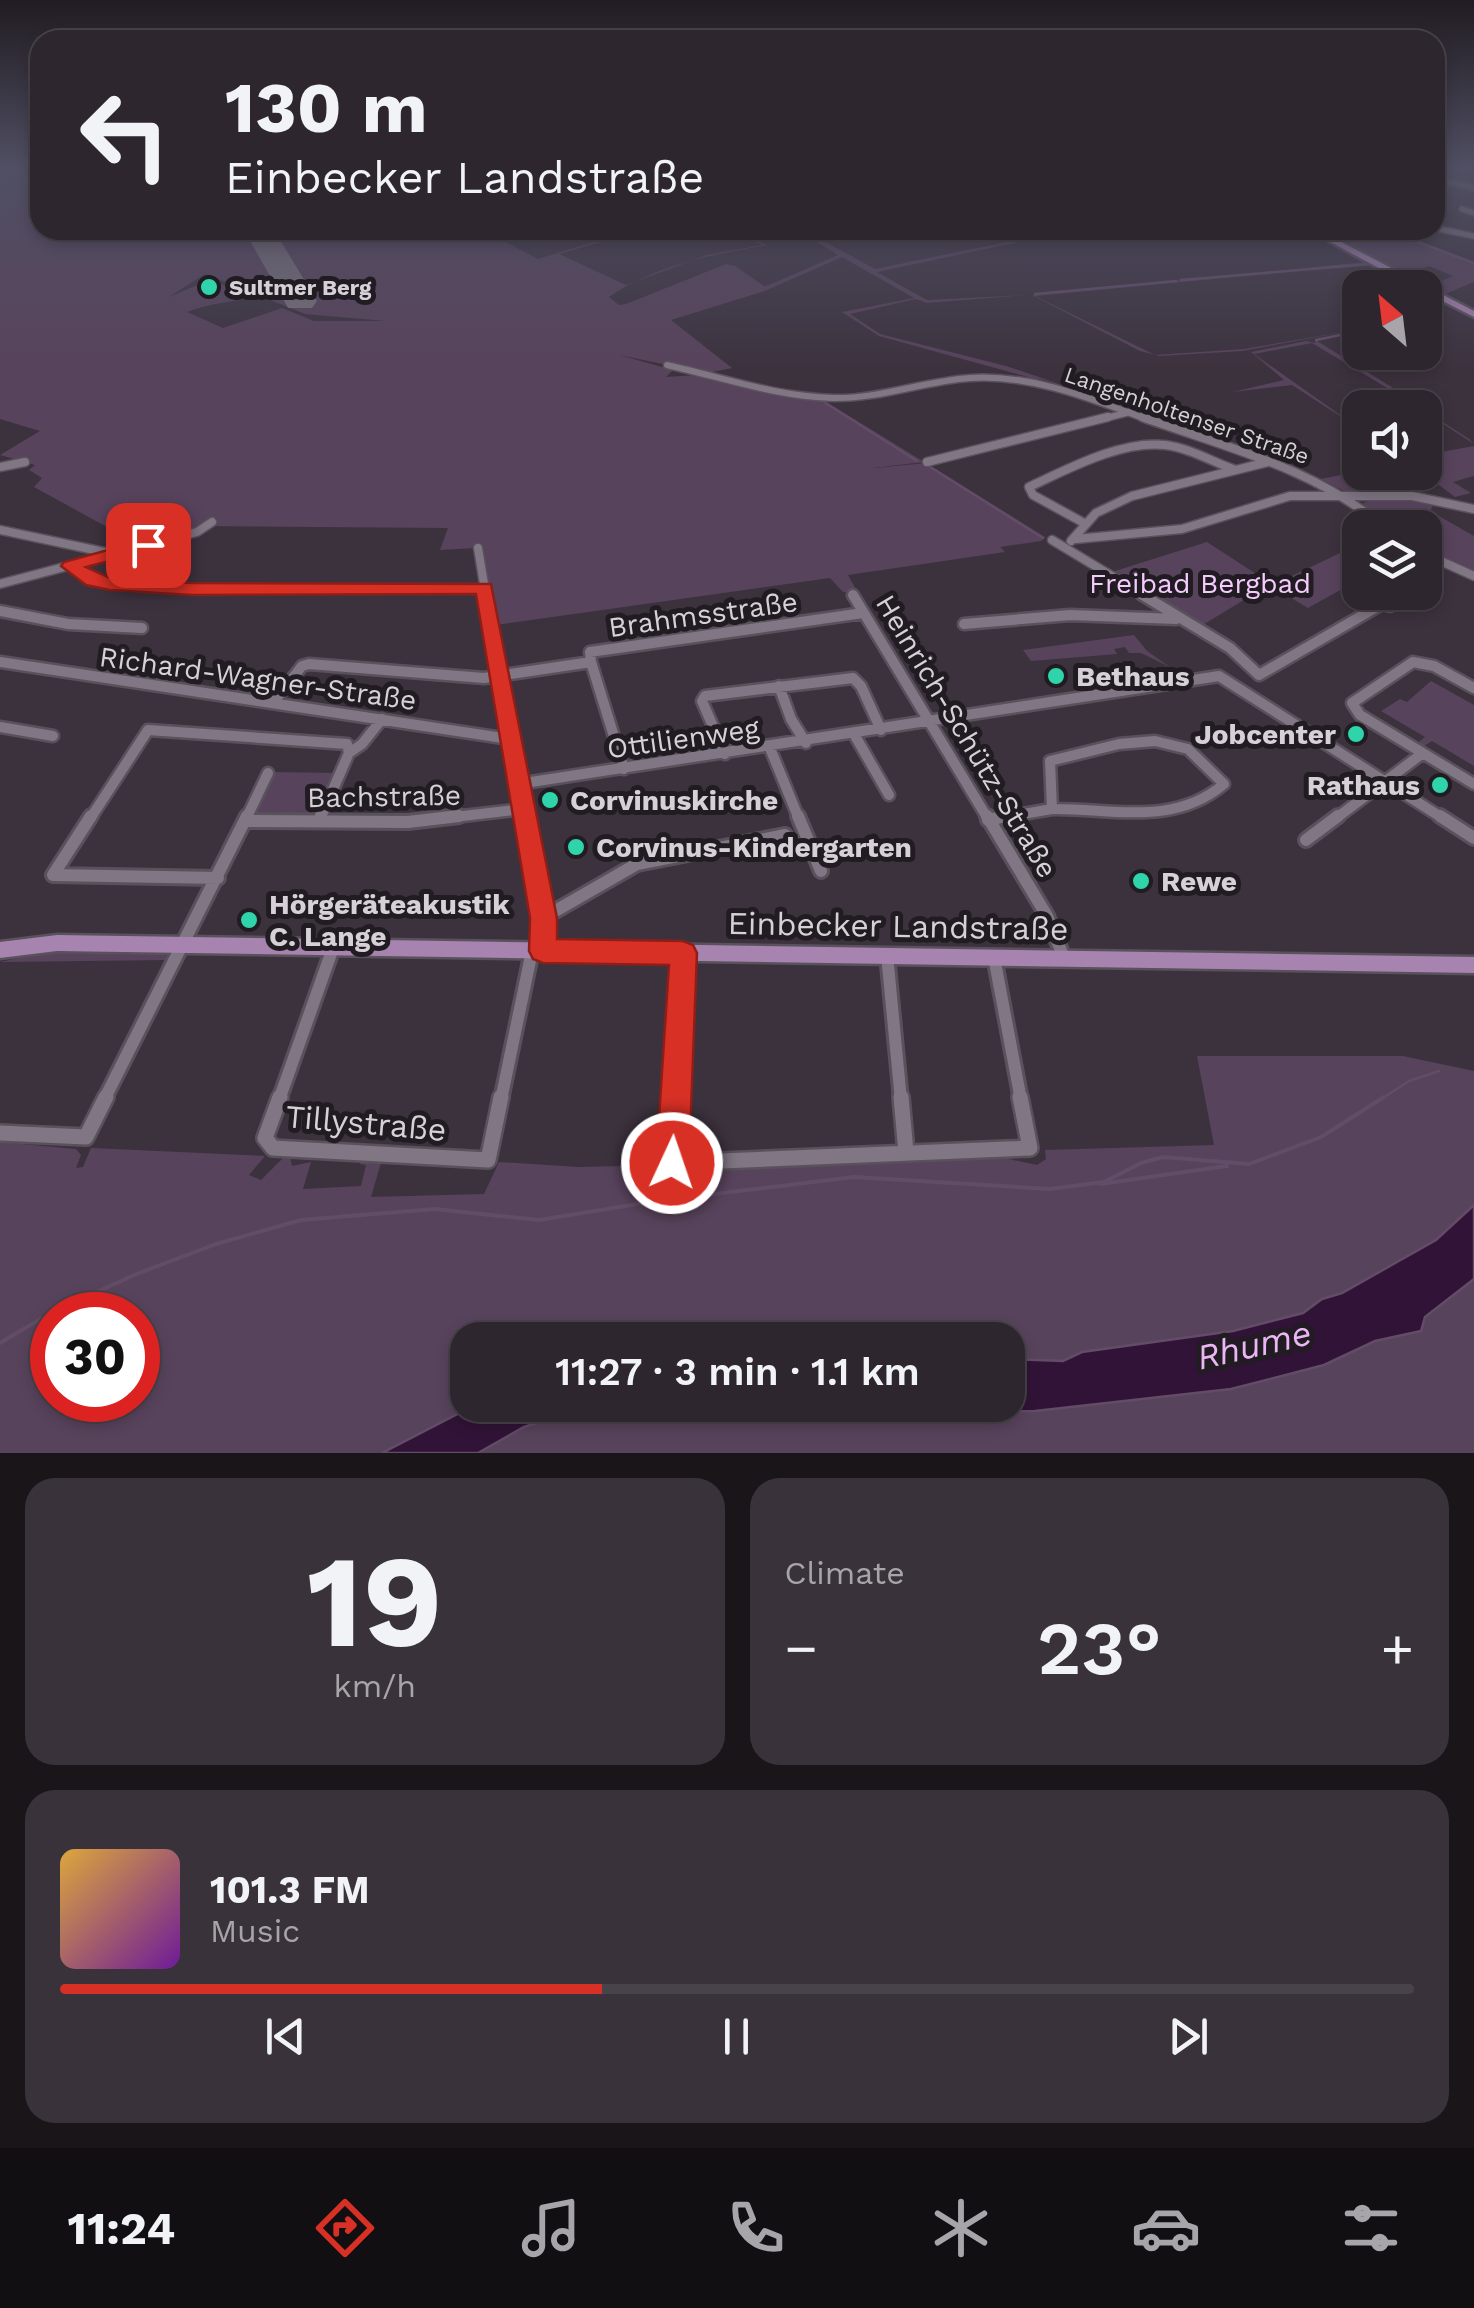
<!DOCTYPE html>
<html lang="en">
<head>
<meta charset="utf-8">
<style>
	body { margin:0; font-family:"Work Sans",sans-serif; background:#39323a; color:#f1f3f6; height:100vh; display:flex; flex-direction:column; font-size:38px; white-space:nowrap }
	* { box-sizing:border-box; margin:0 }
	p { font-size:32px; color:#a7a5aa }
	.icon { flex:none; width:55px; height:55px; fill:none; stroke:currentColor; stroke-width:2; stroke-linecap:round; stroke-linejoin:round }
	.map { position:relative; height:1453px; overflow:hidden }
	.panel { display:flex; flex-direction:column; gap:25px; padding:25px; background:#191519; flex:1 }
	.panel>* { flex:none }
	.guide { position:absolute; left:30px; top:30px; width:1415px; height:210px; border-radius:30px; box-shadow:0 5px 15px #0003,0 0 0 2px #48434a; background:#2d262e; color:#f1f3f6; overflow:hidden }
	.needle { width:65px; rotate:332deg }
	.controls { position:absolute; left:1342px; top:270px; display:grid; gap:20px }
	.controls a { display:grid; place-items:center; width:100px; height:100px; border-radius:20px; background:#2d262e; box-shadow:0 5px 15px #0003,0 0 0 2px #48434a; font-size:50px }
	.speed { position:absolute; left:30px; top:1292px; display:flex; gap:20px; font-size:50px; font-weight:700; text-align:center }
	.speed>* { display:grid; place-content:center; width:130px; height:130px; border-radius:50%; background:#2d262e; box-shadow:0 5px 15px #0003,0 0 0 2px #48434a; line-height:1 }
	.speed .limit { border:15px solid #d22; background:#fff; color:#111 }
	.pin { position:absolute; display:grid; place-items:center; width:85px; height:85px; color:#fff; margin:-42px; border-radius:20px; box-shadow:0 5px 15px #0006 }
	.me { position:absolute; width:110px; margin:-55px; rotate:3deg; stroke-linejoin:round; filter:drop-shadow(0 0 8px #0008) }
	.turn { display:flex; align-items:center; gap:35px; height:210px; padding:0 30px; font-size:45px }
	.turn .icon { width:130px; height:130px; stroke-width:2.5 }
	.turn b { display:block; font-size:70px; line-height:85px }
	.big { font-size:75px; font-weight:600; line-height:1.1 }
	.panel .card { flex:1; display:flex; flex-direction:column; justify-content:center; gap:15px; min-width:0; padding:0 35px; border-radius:30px; background:#39323a }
	.panel .dial { align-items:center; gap:0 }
	.dial b { font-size:130px; line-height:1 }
	.song { display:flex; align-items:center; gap:30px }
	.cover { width:120px; height:120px; border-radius:15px; background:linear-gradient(135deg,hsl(40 70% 55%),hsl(280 70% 35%)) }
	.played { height:10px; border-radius:5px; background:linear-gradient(90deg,#d93025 40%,#48434a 40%) }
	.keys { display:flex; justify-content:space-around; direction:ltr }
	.heat { display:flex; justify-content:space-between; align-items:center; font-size:55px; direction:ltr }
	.panel .tiles { flex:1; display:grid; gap:25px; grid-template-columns:1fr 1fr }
	.card:last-child { grid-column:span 2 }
	.trip { position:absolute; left:450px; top:1322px; width:575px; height:100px; border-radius:30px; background:#2d262e; box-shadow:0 5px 15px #0003,0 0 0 2px #48434a; font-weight:600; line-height:100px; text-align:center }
	.dock { display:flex; height:160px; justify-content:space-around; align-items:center; background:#120f12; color:#a7a5aa }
	.dock .icon { width:70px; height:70px }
	.dock .on { color:#d93025 }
	.dock b { font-size:45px; color:#f1f3f6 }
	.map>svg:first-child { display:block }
	.green { fill:#58435c; fill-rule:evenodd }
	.water { fill:#311337; stroke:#634c67; stroke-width:2.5 }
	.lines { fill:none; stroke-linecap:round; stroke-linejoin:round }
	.stream-far1 { stroke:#634c67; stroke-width:2.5 }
	.stream { stroke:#634c67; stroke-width:4 }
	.runway { fill:#7b727c; fill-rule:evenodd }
	.minor-far5-casing { stroke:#59515b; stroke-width:8 }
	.minor-far4-casing { stroke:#59515b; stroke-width:9 }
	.minor-far3-casing { stroke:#59515b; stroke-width:11 }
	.minor-far2-casing { stroke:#59515b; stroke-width:15 }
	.minor-far1-casing { stroke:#59515b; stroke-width:18 }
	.minor-casing { stroke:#59515b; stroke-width:20 }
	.tertiary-casing { stroke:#59515b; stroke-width:6 }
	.primary-casing { stroke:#59515b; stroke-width:5 }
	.minor-far5 { stroke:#817684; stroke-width:5 }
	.minor-far4 { stroke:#817684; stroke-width:6 }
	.minor-far3 { stroke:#817684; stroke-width:8 }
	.minor-far2 { stroke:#817684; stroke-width:10 }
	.minor-far1 { stroke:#817684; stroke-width:12 }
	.minor { stroke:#817684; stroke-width:15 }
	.tertiary { fill:#817684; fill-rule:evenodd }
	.primary { fill:#a783af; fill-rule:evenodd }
	.route { fill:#d93025; stroke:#8d1f18; stroke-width:2.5 }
	.poi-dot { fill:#2fd4aa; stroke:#201c21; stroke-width:4 }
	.labels { text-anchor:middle; stroke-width:10; stroke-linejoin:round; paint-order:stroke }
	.far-poi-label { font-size:22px; font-weight:bold; fill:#d7d0d8; stroke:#201c21; text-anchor:start }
	.far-street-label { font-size:22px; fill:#d7d0d8; stroke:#201c21 }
	.park-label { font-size:28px; fill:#f5cafd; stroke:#201c21 }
	.street-label { font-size:28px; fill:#d7d0d8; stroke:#201c21 }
	.poi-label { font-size:28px; font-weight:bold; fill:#d7d0d8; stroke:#201c21; text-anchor:start }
	.near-street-label { font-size:32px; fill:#d7d0d8; stroke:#201c21 }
	.near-water-label { font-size:35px; font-style:italic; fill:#ebb5f6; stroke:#201c21 }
</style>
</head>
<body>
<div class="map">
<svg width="1474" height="1453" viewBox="0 0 1474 1453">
	<rect width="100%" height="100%" fill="#3c323e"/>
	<path class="green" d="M 0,169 L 40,169 L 40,230 L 483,230 L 538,259 L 603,239 L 587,230 L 608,238 L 643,230 L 559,254 L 626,285 L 707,255 L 762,245 L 733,230 L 767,245 L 862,230 L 859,237 L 822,240 L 875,269 L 1036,236 L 1031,230 L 1038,237 L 1040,230 L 1047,236 L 877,272 L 927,300 L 1027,295 L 927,303 L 916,299 L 850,314 L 880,334 L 1006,366 L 1128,407 L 1146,406 C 1111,414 1078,386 1044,380 C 987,371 916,391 851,396 C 823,398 795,392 768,387 L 843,395 L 959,376 L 1028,377 L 879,336 L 842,312 L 914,298 L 842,257 L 765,291 L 671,320 L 732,368 L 707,373 L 619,355 L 673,370 L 666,377 L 697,375 L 823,400 L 924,462 L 865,469 L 926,463 L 1045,537 L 1041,541 L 1000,547 L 1005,552 L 848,575 L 858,593 L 843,592 L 830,578 L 496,625 L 486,575 L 479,576 L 476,548 L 440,550 L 448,528 L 200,526 L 178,536 L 107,527 L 34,487 L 42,478 L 29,470 L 35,465 L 0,455 L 40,431 L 0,419 ZM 810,238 L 838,255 L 769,285 L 764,286 L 735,266 L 726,264 L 626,304 L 619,305 L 609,297 C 667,257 743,250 810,238 ZM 205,274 L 305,314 L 386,321 L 314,321 L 282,308 L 223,328 L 187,312 C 209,303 231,303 254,296 L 209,280 L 169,297 Z
		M 1303,230 L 1371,264 L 1035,296 L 1155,355 L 1244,349 L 1360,329 L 1242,351 L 1160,356 L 1140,351 L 1032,295 L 1365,262 Z
		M 1322,230 L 1387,230 L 1474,262 L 1474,282 L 1443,295 L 1428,287 L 1453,276 L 1429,266 L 1407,274 Z
		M 1360,330 L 1317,341 L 1432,412 L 1429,413 L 1469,439 L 1474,444 L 1425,412 L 1425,408 L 1419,407 L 1312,343 L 1254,354 L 1360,429 L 1292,385 L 1233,392 L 1284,380 L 1251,352 L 1306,341 L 1315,343 L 1316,339 Z
		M 1474,446 L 1474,476 L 1453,482 L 1471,493 L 1455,497 L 1439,485 L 1419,480 L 1408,485 L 1413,494 L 1352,495 L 1321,479 L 1360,471 L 1425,472 L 1425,455 Z
		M 1373,499 L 1435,502 L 1430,511 L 1474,536 L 1474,572 L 1425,550 L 1425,528 L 1389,527 L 1361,504 Z
		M 1207,542 L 1264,579 L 1267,586 L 1201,626 L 1112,572 Z
		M 1357,545 L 1360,546 L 1360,579 L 1308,608 L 1278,590 L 1277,583 Z
		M 1134,635 L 1147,651 L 1170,667 L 1141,653 L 1129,653 L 1125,647 L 1114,649 L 1117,654 L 1031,661 L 1023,650 Z
		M 1431,681 L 1474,705 L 1474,766 L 1432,741 L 1421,748 L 1415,745 L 1425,737 L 1381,711 L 1400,699 L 1407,702 Z
		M 273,772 L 335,773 C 313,826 316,819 260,818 L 255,812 Z
		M 47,952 L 165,954 L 168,960 L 0,962 Z
		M 1197,1056 L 1403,1056 L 1474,1071 L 1474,1453 L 0,1453 L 0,1142 L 76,1149 L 81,1155 L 76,1168 L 83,1167 L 91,1148 L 265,1156 L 249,1175 L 261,1180 L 285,1156 L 290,1156 L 292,1166 L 311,1162 L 303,1189 L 361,1186 L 366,1165 L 360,1164 L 361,1158 L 382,1159 L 371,1197 L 484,1194 L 499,1162 L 579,1167 L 665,1165 L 682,1172 L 720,1165 L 995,1156 L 1037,1165 L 1046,1159 L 1045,1150 L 1214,1145 ZM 52,1315 L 138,1315 L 138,1400 L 52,1400 ZM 468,1340 L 1008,1340 L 1008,1405 L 468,1405 Z"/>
	<path class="water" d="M 1474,1205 L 1474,1279 L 1425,1317 L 1421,1331 L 1375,1341 L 1324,1365 L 1231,1389 L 1035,1411 L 925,1412 L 858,1405 L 1008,1405 L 1008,1359 L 1063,1361 L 1082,1352 L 1233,1331 L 1303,1313 L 1322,1299 L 1342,1293 L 1436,1240 Z
		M 475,1405 L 591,1405 L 524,1427 L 478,1453 L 382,1453 Z"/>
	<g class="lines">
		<path class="stream-far1" d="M 1306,230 L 1341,248
			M 1386,230 L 1474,263
			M 1181,280 L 1372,264
			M 1035,294 L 1176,281
			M 1316,340 L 1360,331
			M 824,402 L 917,461
			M 927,465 L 1043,538
			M 1380,1100 L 1409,1081 L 1439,1071"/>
		<path class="stream" d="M 1101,1184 L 1227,1166
			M 681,1198 L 854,1177 L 1050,1189 L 1104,1182 L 1141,1163 L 1163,1157 L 1249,1164 L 1321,1137 L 1384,1097
			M 0,1343 L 54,1311 L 139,1273 L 216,1244 L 301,1220 L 435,1209 L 539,1220 L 663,1200"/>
		<path class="runway" d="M 244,230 L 274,230 L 317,301 L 312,308 L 288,308 Z"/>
		<g class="minor-far5-casing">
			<path id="minor-far5" d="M 1462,209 L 1474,213
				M 1435,228 L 1474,236"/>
		</g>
		<g class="minor-far4-casing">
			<path id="minor-far4" d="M 667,365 C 721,377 778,397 833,398 C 880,399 924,381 970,378 C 1033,374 1092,399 1149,420
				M 1098,420 L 1130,412"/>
		</g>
		<g class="minor-far3-casing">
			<path id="minor-far3" d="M 1142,417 C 1228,448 1315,468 1385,528
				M 927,462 L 1108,417
				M 0,467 L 25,462
				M 1084,523 L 1033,495 L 1029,487 C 1068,469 1121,440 1165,445 C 1189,448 1211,461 1233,469
				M 0,530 L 109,553
				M 1076,539 L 1182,529 L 1290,496 L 1412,496 L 1474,509
				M 1052,540 L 1145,596
				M 1071,541 L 1096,513 L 1132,496 L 1268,462
				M 478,548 L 486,596
				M 1425,554 L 1474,576
				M 70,566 L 93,581 L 192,589 L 485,588
				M 0,584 L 197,532 L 212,522"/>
		</g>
		<g class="minor-far2-casing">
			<path id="minor-far2" d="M 486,594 L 526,819
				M 1141,594 L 1230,648 L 1259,675
				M 853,595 L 988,819
				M 0,611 L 68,624 L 142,628
				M 964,624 L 1070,615 L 1176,619
				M 0,662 L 510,739
				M 591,662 L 624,769
				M 1259,675 L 1382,604 L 1390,606
				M 779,686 L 791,719 L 806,743
				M 1474,688 L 1434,666 L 1413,662 L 1352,703 L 1360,715 L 1474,784
				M 274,702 L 302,666 L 309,664 L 484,678 L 591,662 L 590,652 L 863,613
				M 0,727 L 53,736
				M 854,734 L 889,795
				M 1155,741 L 1188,749 L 1224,784 C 1173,827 1113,808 1052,809 L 1050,761 L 1119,744 Z
				M 770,748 L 799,819
				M 725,754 L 702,701 L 705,696 L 853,678 L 861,686 L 881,730
				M 518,784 L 1219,676 L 1444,819
				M 90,819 L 148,730 L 347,744 L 349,753
				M 246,819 L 268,773
				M 320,819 L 349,753 L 362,744 L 382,719
				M 437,819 L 523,809
				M 994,819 L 1052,809
				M 1335,819 L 1423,753"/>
		</g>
		<g class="minor-far1-casing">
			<path id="minor-far1" d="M 525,816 L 543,918 L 543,951
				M 798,816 L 821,871
				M 987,816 L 1047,916 L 1064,958
				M 1440,816 L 1474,838
				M 988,820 L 1006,816
				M 245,821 L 408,822 L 459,816
				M 319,821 L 321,816
				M 1306,840 L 1338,816
				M 53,875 L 91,816
				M 53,875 L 218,878
				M 543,918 L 637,864 L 785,835
				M 887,955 L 901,1100
				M 994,957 L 1021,1100
				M 104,1100 L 247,816
				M 279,1100 L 333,948
				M 501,1100 L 532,951
				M 676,1100 L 683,953"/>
		</g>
		<g class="minor-casing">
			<path id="minor" d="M 280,1097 L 265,1138 L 273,1148 L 488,1160 L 501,1097
				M 676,1097 L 673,1163 L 1030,1148 L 1020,1097
				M 901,1097 L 906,1152
				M 0,1133 L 86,1137 L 106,1097"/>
		</g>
		<g class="tertiary-casing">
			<path id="tertiary" d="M 1435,177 L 1474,185 L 1474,189 L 1435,181 Z"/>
		</g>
		<g class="primary-casing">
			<path id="primary" d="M 1308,230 L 1318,230 L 1474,311 L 1474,317 L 1425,292 L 1425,288 L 1416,288 Z
				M 57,935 L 1474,957 L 1474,973 L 57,951 L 0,958 L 0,942 Z"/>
		</g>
		<use href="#minor-far5" class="minor-far5"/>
		<use href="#minor-far4" class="minor-far4"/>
		<use href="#minor-far3" class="minor-far3"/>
		<use href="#minor-far2" class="minor-far2"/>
		<use href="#minor-far1" class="minor-far1"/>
		<use href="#minor" class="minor"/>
		<use href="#tertiary" class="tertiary"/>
		<use href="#primary" class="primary"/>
	</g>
	<linearGradient id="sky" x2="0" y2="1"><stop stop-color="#211c22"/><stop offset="0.45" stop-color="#504f63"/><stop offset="1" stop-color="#504f63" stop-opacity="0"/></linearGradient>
	<rect width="1474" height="372" fill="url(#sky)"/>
	<path class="route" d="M 148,539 L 157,545 L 155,549 L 86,567 L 110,578 L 192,583 L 491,584 L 557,918 L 557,939 L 683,941 L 693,945 L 697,953 L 689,1163 L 684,1175 L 672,1179 L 661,1175 L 656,1163 L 669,965 L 543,963 L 533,959 L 529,951 L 530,918 L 476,594 L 192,595 L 110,590 L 86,585 L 61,566 L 64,562 Z"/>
	<g class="poi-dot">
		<circle cx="209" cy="287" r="10"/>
		<circle cx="1056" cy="676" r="10"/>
		<circle cx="1356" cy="734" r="10"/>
		<circle cx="1440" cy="785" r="10"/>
		<circle cx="550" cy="800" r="10"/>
		<circle cx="576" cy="847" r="10"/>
		<circle cx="1141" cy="881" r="10"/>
		<circle cx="249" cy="920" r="10"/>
	</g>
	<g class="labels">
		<g class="far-poi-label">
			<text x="229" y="295">Sultmer Berg</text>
		</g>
		<g class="far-street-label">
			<text transform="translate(1187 415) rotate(19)" y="8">Langenholtenser Straße</text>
		</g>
		<g class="park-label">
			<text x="1200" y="593">Freibad Bergbad</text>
		</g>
		<g class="street-label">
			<text transform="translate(703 614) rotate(-8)" y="10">Brahmsstraße</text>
			<text transform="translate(258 678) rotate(8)" y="10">Richard-Wagner-Straße</text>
			<text transform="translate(967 736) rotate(59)" y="10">Heinrich-Schütz-Straße</text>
			<text transform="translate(683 738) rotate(-8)" y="10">Ottilienweg</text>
			<text transform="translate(384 796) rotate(-1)" y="10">Bachstraße</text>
		</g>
		<g class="poi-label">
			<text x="1076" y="686">Bethaus</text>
			<text x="1336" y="744" text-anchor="end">Jobcenter</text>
			<text x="1420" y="795" text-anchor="end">Rathaus</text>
			<text x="570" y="810">Corvinuskirche</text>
			<text x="596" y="857">Corvinus-Kindergarten</text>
			<text x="1161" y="891">Rewe</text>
			<text x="269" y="914">Hörgeräteakustik<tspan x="269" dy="32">C. Lange</tspan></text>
		</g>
		<g class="near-street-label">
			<text transform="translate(898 926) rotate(1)" y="11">Einbecker Landstraße</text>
			<text transform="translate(366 1123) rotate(5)" y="11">Tillystraße</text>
		</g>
		<g class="near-water-label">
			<text transform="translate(1254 1345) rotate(-13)" y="12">Rhume</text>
		</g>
	</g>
</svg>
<div class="controls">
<a><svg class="needle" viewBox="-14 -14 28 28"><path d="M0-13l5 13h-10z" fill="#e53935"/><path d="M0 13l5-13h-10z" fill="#a7a5aa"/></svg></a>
<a><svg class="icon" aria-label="sound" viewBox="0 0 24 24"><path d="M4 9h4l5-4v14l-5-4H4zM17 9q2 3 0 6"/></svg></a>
<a><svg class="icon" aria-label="layers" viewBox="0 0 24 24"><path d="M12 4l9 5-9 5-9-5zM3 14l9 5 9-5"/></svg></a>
</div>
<div class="speed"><div class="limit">30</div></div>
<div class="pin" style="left:148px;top:545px;background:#d93025"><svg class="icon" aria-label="arrive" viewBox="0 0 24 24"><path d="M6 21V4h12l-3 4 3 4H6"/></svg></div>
<svg class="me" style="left:672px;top:1163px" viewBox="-20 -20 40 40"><circle r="17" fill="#d93025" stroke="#fff" stroke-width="3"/><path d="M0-11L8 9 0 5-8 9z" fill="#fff"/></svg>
<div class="trip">11:27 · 3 min · 1.1 km</div>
<div class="guide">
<div class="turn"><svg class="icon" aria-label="left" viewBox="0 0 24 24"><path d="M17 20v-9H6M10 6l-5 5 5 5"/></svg><div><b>130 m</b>Einbecker Landstraße</div></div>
</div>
</div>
<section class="panel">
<div class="tiles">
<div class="card dial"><b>19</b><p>km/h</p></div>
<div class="card"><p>Climate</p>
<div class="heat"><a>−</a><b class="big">23°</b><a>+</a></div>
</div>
<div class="card">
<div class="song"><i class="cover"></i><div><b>101.3 FM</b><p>Music</p></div></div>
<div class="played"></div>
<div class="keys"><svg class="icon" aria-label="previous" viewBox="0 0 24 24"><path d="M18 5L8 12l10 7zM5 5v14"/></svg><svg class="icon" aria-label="pause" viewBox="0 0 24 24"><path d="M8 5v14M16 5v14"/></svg><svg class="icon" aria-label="next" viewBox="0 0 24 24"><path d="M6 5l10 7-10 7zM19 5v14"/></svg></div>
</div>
</div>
</section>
<nav class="dock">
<b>11:24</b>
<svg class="icon on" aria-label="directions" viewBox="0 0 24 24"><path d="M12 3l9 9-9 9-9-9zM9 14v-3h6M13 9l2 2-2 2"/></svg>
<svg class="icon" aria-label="music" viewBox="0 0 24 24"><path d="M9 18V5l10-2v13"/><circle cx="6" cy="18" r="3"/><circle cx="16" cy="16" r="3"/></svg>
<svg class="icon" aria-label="phone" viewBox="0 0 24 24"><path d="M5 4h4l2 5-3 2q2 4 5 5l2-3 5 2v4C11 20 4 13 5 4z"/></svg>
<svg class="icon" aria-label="climate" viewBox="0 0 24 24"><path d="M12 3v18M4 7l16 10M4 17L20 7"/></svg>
<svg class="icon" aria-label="car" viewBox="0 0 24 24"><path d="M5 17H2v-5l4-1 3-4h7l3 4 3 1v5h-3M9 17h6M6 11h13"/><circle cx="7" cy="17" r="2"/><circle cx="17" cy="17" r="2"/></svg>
<svg class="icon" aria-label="filters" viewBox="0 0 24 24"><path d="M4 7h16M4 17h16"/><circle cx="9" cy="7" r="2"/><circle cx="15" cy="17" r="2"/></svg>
</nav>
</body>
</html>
